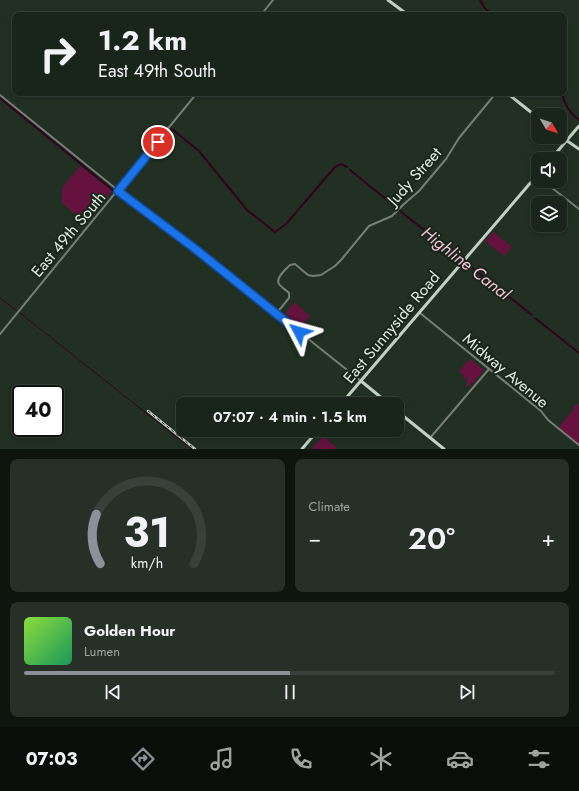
<!DOCTYPE html>
<html lang="en">
<head>
<meta charset="utf-8">
<style>
	body { margin:0; font-family:Jost,sans-serif; background:#263027; color:#f1f3f6; height:100vh; display:flex; flex-direction:column; font-size:15px; white-space:nowrap }
	* { box-sizing:border-box; margin:0 }
	p { font-size:13px; color:#9fa4a2 }
	.icon { flex:none; width:22px; height:22px; fill:none; stroke:currentColor; stroke-width:2; stroke-linecap:round; stroke-linejoin:round }
	.map { position:relative; height:449px; overflow:hidden }
	.drawer { display:flex; flex-direction:column; gap:10px; padding:10px; background:#0e140e; flex:1 }
	.drawer>* { flex:none }
	.hud { position:absolute; left:12px; top:12px; width:555px; height:84px; border-radius:8px; box-shadow:0 2px 6px #0003,0 0 0 1px #374139; background:#19241a; color:#f1f3f6; overflow:hidden }
	.needle { width:26px; rotate:129deg }
	.tools { position:absolute; left:531px; top:108px; display:grid; gap:8px }
	.tools a { display:grid; place-items:center; width:36px; height:36px; border-radius:8px; background:#19241a; box-shadow:0 2px 6px #0003,0 0 0 1px #374139; font-size:20px }
	.speed { position:absolute; left:12px; top:385px; display:flex; gap:8px; font-size:20px; font-weight:700; text-align:center }
	.speed>* { display:grid; place-content:center; width:52px; height:52px; border-radius:50%; background:#19241a; box-shadow:0 2px 6px #0003,0 0 0 1px #374139; line-height:1 }
	.speed .limit { border:2px solid #111; border-radius:6px; background:#fff; color:#111 }
	.pin { position:absolute; display:grid; place-items:center; width:34px; height:34px; color:#fff; margin:-17px; border:2px solid #fff; border-radius:50%; box-shadow:0 1px 4px #0007 }
	.me { position:absolute; width:44px; margin:-22px; rotate:309deg; stroke-linejoin:round; filter:drop-shadow(0 0 3px #0008) }
	.turn { display:flex; align-items:center; gap:14px; height:84px; padding:0 20px; font-size:18px }
	.turn .icon { width:52px; height:52px; stroke-width:2.5 }
	.turn b { display:block; font-size:28px; line-height:34px }
	.big { font-size:30px; font-weight:600; line-height:1.1 }
	.drawer .tile { flex:1; display:flex; flex-direction:column; justify-content:center; gap:6px; min-width:0; padding:0 14px; border-radius:8px; background:#263027 }
	.drawer .dial { align-items:center; gap:0 }
	.dial svg { height:104px; overflow:visible; fill:none; stroke:#374139; stroke-width:7; stroke-linecap:round; text-anchor:middle }
	.dial text { fill:#f1f3f6; stroke:none }
	.song { display:flex; align-items:center; gap:12px }
	.cover { width:48px; height:48px; border-radius:6px; background:linear-gradient(135deg,hsl(90 70% 55%),hsl(150 70% 35%)) }
	.played { height:4px; border-radius:2px; background:linear-gradient(90deg,#8c9099 50%,#374139 50%) }
	.keys { display:flex; justify-content:space-around; direction:ltr }
	.heat { display:flex; justify-content:space-between; align-items:center; font-size:22px; direction:ltr }
	.drawer .tiles { flex:1; display:grid; gap:10px; grid-template-columns:1fr 1fr }
	.tile:last-child { grid-column:span 2 }
	.trip { position:absolute; left:176px; top:397px; width:228px; height:40px; border-radius:8px; background:#19241a; box-shadow:0 2px 6px #0003,0 0 0 1px #374139; font-weight:600; line-height:40px; text-align:center }
	.tabs { display:flex; height:64px; justify-content:space-around; align-items:center; background:#0a0e0a; color:#9fa4a2 }
	.tabs .icon { width:28px; height:28px }
	.tabs .on { color:#8c9099 }
	.tabs b { font-size:18px; color:#f1f3f6 }
	.map>svg:first-child { display:block }
	.green { fill:#65133e }
	.lines { fill:none; stroke-linecap:round; stroke-linejoin:round }
	.stream { stroke:#32041c; stroke-width:1 }
	.canal { stroke:#32041c; stroke-width:2 }
	.minor { stroke:#767d77; stroke-width:2 }
	.major { stroke:#c0d0c2; stroke-width:3 }
	.rail-casing { stroke:#c0cac1; stroke-width:2.5 }
	.rail { stroke:#18261a; stroke-width:1; stroke-dasharray:3; stroke-linecap:butt }
	.route-casing { stroke:#114b97; stroke-width:10 }
	.route { stroke:#1a73e8; stroke-width:7 }
	.labels { text-anchor:middle; stroke-width:4; stroke-linejoin:round; paint-order:stroke }
	.street-label { font-size:16px; fill:#e1eae2; stroke:#18261a }
	.water-label { font-size:17px; font-style:italic; fill:#f4c0d4; stroke:#18261a }
</style>
</head>
<body>
<div class="map">
<svg width="579" height="449" viewBox="0 0 579 449">
	<rect width="100%" height="100%" fill="#213023"/>
	<path class="green" d="M 80,166 L 112,191 L 86,223 L 62,203 L 62,188 Z
		M 493,232 L 512,247 L 504,256 L 485,241 Z
		M 294,302 L 310,316 L 301,327 L 285,314 Z
		M 470,359 L 484,370 L 473,383 L 472,383 L 468,387 L 466,385 L 468,383 L 466,382 L 468,379 L 465,377 L 466,379 L 465,380 L 463,377 L 464,376 L 459,371 Z
		M 579,403 L 579,445 L 558,428 L 574,409 L 573,408 L 575,405 L 577,406 Z
		M 323,436 L 336,447 L 335,449 L 312,449 Z"/>
	<g class="lines">
		<path class="stream" d="M 0,298 L 17,311
			M 20,313 L 122,394
			M 123,395 L 192,449"/>
		<path class="canal" d="M 480,0 C 484,8 487,12 496,15
			M 562,93 C 564,105 570,113 579,120
			M 0,98 L 115,192
			M 350,170 L 397,208
			M 120,191 L 172,129 L 199,151 L 247,210 L 275,232 L 286,224 L 335,167 L 341,164 L 347,167
			M 117,194 L 119,193
			M 400,211 L 532,315
			M 535,318 L 579,353"/>
		<path class="minor" d="M 261,15 L 273,0
			M 0,95 L 125,196 L 194,248 L 361,381
			M 543,181 L 579,209
			M 420,313 L 541,411 L 548,420 L 579,445
			M 276,314 L 289,298 L 289,293 C 286,290 281,287 279,284 C 275,278 286,269 290,265 L 295,264 L 308,275 L 313,276 L 321,275 L 335,266 L 341,260 L 369,226 L 392,216 L 404,204 L 419,191 L 446,159 L 459,138 L 496,93
			M 0,334 L 197,93
			M 430,438 L 489,369"/>
		<path class="major" d="M 388,0 L 408,15
			M 507,93 L 532,113 L 538,119
			M 532,113 L 538,115
			M 560,132 L 565,136 L 565,139
			M 560,136 L 579,149
			M 551,159 L 579,126
			M 361,381 L 389,404
			M 341,404 L 538,174
			M 397,411 L 444,449
			M 302,449 L 318,430"/>
		<g class="rail-casing">
			<path id="rail" d="M 148,411 L 195,449"/>
		</g>
		<use href="#rail" class="rail"/>
	</g>
	<g class="lines">
		<g class="route-casing">
			<path id="route" d="M 158,142 L 118,191 L 194,248 L 299,332"/>
		</g>
		<use href="#route" class="route"/>
	</g>
	<g class="labels">
		<g class="street-label">
			<text transform="translate(414 176) rotate(-48)" y="6">Judy Street</text>
			<text transform="translate(68 234) rotate(-50)" y="6">East 49th South</text>
			<text transform="translate(391 327) rotate(-50)" y="6">East Sunnyside Road</text>
			<text transform="translate(506 370) rotate(40)" y="6">Midway Avenue</text>
		</g>
		<g class="water-label">
			<text transform="translate(466 263) rotate(38)" y="6">Highline Canal</text>
		</g>
	</g>
</svg>
<div class="tools">
<a><svg class="needle" viewBox="-14 -14 28 28"><path d="M0-13l5 13h-10z" fill="#e53935"/><path d="M0 13l5-13h-10z" fill="#9fa4a2"/></svg></a>
<a><svg class="icon" aria-label="sound" viewBox="0 0 24 24"><path d="M4 9h4l5-4v14l-5-4H4zM17 9q2 3 0 6"/></svg></a>
<a><svg class="icon" aria-label="layers" viewBox="0 0 24 24"><path d="M12 4l9 5-9 5-9-5zM3 14l9 5 9-5"/></svg></a>
</div>
<div class="speed"><div class="limit">40</div></div>
<div class="pin" style="left:158px;top:142px;background:#d93025"><svg class="icon" aria-label="arrive" viewBox="0 0 24 24"><path d="M6 21V4h12l-3 4 3 4H6"/></svg></div>
<svg class="me" style="left:299px;top:332px" viewBox="-20 -20 40 40"><path d="M0-17L14 15 0 8-14 15z" fill="#1a73e8" stroke="#fff" stroke-width="4"/></svg>
<div class="trip">07:07 · 4 min · 1.5 km</div>
<div class="hud">
<div class="turn"><svg class="icon" aria-label="right" viewBox="0 0 24 24"><path d="M7 20v-9h11M14 6l5 5-5 5"/></svg><div><b>1.2 km</b>East 49th South</div></div>
</div>
</div>
<section class="drawer">
<div class="tiles">
<div class="tile dial"><svg viewBox="0 0 100 80">
<path d="M14 69A42 42 0 1 1 86 69"/>
<path d="M14 69A42 42 0 0 1 11 31" stroke="#8c9099"/>
<text x="50" y="56" font-size="32" font-weight="700">31</text>
<text x="50" y="72" font-size="11">km/h</text>
</svg></div>
<div class="tile"><p>Climate</p>
<div class="heat"><a>−</a><b class="big">20°</b><a>+</a></div>
</div>
<div class="tile">
<div class="song"><i class="cover"></i><div><b>Golden Hour</b><p>Lumen</p></div></div>
<div class="played"></div>
<div class="keys"><svg class="icon" aria-label="previous" viewBox="0 0 24 24"><path d="M18 5L8 12l10 7zM5 5v14"/></svg><svg class="icon" aria-label="pause" viewBox="0 0 24 24"><path d="M8 5v14M16 5v14"/></svg><svg class="icon" aria-label="next" viewBox="0 0 24 24"><path d="M6 5l10 7-10 7zM19 5v14"/></svg></div>
</div>
</div>
</section>
<nav class="tabs">
<b>07:03</b>
<svg class="icon on" aria-label="directions" viewBox="0 0 24 24"><path d="M12 3l9 9-9 9-9-9zM9 14v-3h6M13 9l2 2-2 2"/></svg>
<svg class="icon" aria-label="music" viewBox="0 0 24 24"><path d="M9 18V5l10-2v13"/><circle cx="6" cy="18" r="3"/><circle cx="16" cy="16" r="3"/></svg>
<svg class="icon" aria-label="phone" viewBox="0 0 24 24"><path d="M5 4h4l2 5-3 2q2 4 5 5l2-3 5 2v4C11 20 4 13 5 4z"/></svg>
<svg class="icon" aria-label="climate" viewBox="0 0 24 24"><path d="M12 3v18M4 7l16 10M4 17L20 7"/></svg>
<svg class="icon" aria-label="car" viewBox="0 0 24 24"><path d="M5 17H2v-5l4-1 3-4h7l3 4 3 1v5h-3M9 17h6M6 11h13"/><circle cx="7" cy="17" r="2"/><circle cx="17" cy="17" r="2"/></svg>
<svg class="icon" aria-label="filters" viewBox="0 0 24 24"><path d="M4 7h16M4 17h16"/><circle cx="9" cy="7" r="2"/><circle cx="15" cy="17" r="2"/></svg>
</nav>
</body>
</html>
